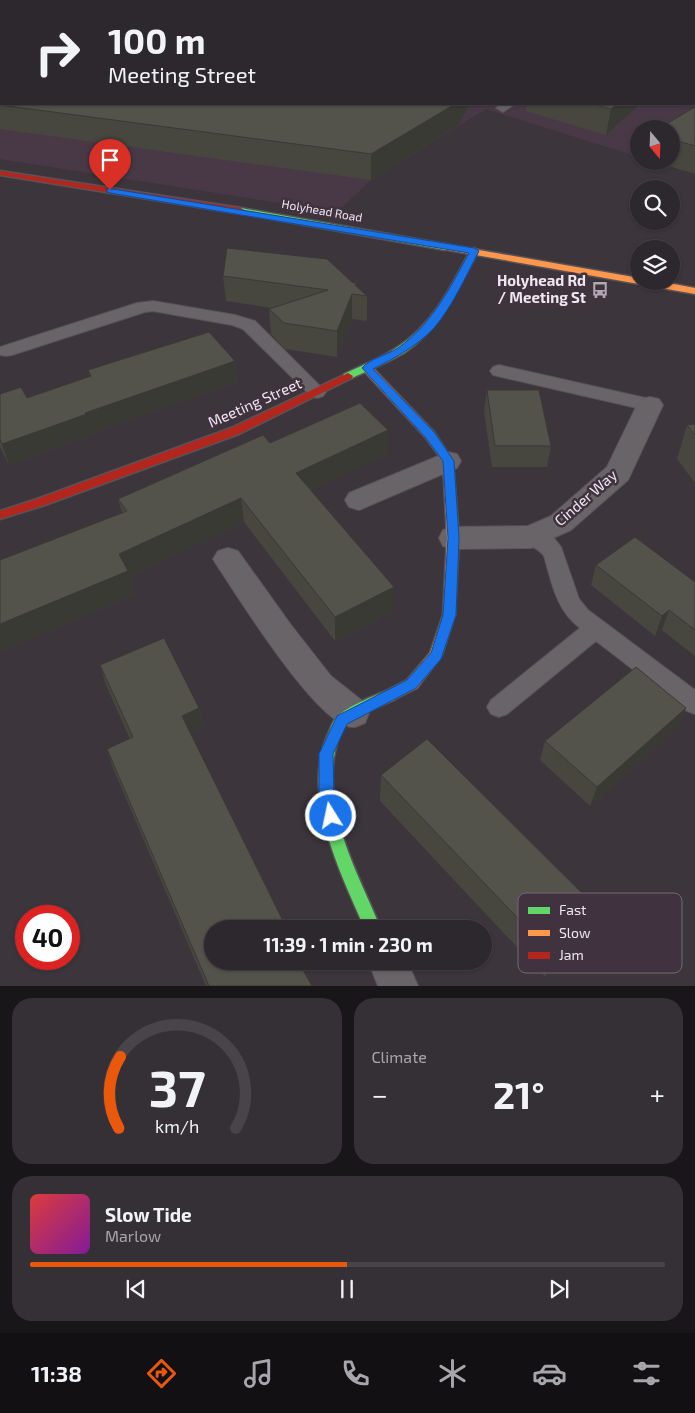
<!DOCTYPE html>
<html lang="en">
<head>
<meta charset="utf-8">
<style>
	body { margin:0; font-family:"Exo 2",sans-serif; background:#353035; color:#f1f3f6; height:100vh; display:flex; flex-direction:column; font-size:19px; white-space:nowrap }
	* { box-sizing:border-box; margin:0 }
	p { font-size:16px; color:#a7a6aa }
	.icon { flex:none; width:28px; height:28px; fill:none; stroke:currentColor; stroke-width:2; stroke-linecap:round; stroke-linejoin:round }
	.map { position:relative; height:986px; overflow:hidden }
	.panel { display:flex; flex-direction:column; gap:12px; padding:12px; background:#191619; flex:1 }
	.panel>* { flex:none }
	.top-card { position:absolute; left:0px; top:0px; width:695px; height:105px; box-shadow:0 1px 4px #0004,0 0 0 1px #484449; background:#2d282d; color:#f1f3f6; overflow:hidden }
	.needle { width:32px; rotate:161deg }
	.buttons { position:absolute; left:630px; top:120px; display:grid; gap:10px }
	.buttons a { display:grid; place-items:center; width:50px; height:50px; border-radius:50%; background:#2d282d; box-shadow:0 1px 4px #0004,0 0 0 1px #484449; font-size:25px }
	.speed { position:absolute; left:15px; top:905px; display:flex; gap:10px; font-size:25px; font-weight:700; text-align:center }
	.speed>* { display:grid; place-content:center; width:65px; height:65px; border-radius:50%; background:#2d282d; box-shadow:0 1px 4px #0004,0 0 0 1px #484449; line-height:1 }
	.speed .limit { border:8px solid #d22; background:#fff; color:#111 }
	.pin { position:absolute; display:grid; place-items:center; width:42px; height:42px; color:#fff; margin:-51px -21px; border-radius:50% 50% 50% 0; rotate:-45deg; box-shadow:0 0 5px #0007 }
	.pin .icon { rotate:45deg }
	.me { position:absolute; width:55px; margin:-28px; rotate:350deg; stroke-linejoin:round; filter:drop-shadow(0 0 4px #0008) }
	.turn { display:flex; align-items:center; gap:18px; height:105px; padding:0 25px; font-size:22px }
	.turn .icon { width:65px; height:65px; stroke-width:2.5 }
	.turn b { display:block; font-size:35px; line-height:42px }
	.big { font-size:38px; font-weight:700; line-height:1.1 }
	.panel .tile { flex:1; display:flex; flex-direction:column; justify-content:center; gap:8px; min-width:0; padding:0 18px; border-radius:20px; background:#353035 }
	.panel .dial { align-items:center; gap:0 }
	.dial svg { height:130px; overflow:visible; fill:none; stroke:#484449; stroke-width:7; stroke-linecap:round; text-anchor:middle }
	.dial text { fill:#f1f3f6; stroke:none }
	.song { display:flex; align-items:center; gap:15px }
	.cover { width:60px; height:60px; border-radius:8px; background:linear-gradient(135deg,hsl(0 70% 55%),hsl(290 70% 35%)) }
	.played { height:5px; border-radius:2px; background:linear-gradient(90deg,#ea580c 50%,#484449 50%) }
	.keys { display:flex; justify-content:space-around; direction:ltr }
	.heat { display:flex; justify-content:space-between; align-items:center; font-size:28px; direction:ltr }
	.panel .tiles { flex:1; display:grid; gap:12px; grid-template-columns:1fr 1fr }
	.tile:last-child { grid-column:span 2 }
	.trip { position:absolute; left:204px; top:920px; width:288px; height:50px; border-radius:25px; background:#2d282d; box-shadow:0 1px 4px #0004,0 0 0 1px #484449; font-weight:700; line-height:50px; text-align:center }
	.tabs { display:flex; height:80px; justify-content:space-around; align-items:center; background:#121012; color:#a7a6aa }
	.tabs .icon { width:35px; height:35px }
	.tabs .current { color:#ea580c }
	.tabs b { font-size:22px; color:#f1f3f6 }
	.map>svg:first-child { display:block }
	.built { fill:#493947; fill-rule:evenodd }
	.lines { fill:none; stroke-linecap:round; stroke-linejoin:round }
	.lane-casing { stroke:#585357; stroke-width:2 }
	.street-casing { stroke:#585357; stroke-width:2 }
	.fast-casing { stroke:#585357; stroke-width:3 }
	.slow-casing { stroke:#585357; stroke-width:3 }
	.jam-casing { stroke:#585357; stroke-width:3 }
	.lane { fill:#696468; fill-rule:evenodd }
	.street { fill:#696468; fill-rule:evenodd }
	.fast { fill:#63d668; fill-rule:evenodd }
	.slow { fill:#ff974d; fill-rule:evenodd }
	.jam { fill:#b3261e; fill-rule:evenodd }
	.wall { fill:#474740 }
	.shaded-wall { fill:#3a3a34 }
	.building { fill:#53534b; stroke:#3a3a34 }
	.route { fill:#1a73e8; stroke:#114b97 }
	.labels { text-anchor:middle; stroke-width:5; stroke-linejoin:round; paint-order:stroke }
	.far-street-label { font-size:12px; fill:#efe7ee; stroke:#40323e }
	.poi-label { font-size:15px; font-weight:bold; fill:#efe7ee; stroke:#40323e; text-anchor:end }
	.street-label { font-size:15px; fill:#efe7ee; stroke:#40323e }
	.key { fill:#40323e; stroke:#756873; stroke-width:1 }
	.key-label { font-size:14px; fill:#efe7ee }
</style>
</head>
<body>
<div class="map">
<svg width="695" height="986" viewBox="0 0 695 986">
	<rect width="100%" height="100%" fill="#3c363c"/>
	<path class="built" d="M 0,0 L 695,0 L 695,174 L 671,161 L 671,129 L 639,129 L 639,157 L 486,109 L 371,180 L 337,212 L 0,159 ZM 1,1 L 694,1 L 694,104 L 1,104 Z"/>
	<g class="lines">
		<g class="lane-casing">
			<path id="lane" d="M 501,104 L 515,104 L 503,112 L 496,108 Z
				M 153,301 L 235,315 L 255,321 L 326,392 L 323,396 L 317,398 L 311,396 L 243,329 L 232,325 L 153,311 L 145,312 L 12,355 L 6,356 L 0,355 L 0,347 L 137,303 Z
				M 499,365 L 650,399 L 657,401 L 659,405 L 657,409 L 650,411 L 493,375 L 490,371 L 493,367 Z
				M 531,529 L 554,538 L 561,547 L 579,599 L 588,610 L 695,690 L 695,714 L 687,711 L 596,641 L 507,714 L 499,717 L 491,714 L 487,707 L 491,700 L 580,628 C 556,610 552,583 544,556 C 538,547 526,546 521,537 L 524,531 Z"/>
		</g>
		<g class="street-casing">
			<path id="street" d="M 395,0 L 417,0 L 418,1 L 396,1 Z
				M 694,59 L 695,59 L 695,69 L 694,69 Z
				M 650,397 L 659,399 L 663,405 L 628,480 L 571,530 L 531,548 L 453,549 L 443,546 L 439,538 L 443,530 L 453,527 L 528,526 L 551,516 L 607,467 L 637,405 L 641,399 Z
				M 448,452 L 457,454 L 461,461 L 457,468 L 359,510 L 349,507 L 345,500 L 349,493 Z
				M 228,548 L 238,551 L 291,625 L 331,676 L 365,703 L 369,713 L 365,723 C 362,724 357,727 354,727 C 320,730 237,595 218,567 L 213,559 L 218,551 Z
				M 368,961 L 407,961 L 418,986 L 378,986 Z"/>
		</g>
		<g class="fast-casing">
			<path id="fast" d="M 241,208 L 445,244 L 449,247 L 445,250 L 238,213 L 237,211 Z
				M 474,248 L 478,251 C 459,288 440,329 404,353 C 387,363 369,370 352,378 L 344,378 L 343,376 L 344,374 C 362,365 380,359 396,348 C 432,326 451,287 470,251 Z
				M 389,690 L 394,692 L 396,696 L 394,700 C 381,706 355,715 346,725 C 339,733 336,746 334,757 C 325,817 359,875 381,929 L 365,929 C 341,874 299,791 329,732 C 331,727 333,720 338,716 C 348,706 375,695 389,690 Z"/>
		</g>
		<g class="slow-casing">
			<path id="slow" d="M 445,244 L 639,278 L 639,281 L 658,281 L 695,288 L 695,294 L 442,249 L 442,245 Z
				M 367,365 L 371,366 L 434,432 L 453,461 L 459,538 L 455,615 L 442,655 L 417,688 L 389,702 L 384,700 L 382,696 L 384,692 L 407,680 L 430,653 L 443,615 L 447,538 L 443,461 L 426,438 L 363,370 L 362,368 L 363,366 Z"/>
		</g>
		<g class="jam-casing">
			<path id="jam" d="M 0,171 L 241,208 L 245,211 L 241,214 L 0,175 Z
				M 348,373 L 353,376 L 352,378 L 239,434 L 45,505 L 0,519 L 0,511 L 37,499 L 231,428 Z"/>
		</g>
		<use href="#lane" class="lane"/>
		<use href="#street" class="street"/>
		<use href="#fast" class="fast"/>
		<use href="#slow" class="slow"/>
		<use href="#jam" class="jam"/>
	</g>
	<path class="wall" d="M 0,0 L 358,0 L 358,1 L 1,1 L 1,104 L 459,125 L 371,180 L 0,129 Z
		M 453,0 L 617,0 L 616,1 L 452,1 Z
		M 695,0 L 695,52 L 694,51 L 694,1 Z
		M 527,104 L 640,104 L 606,135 L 526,111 Z
		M 695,107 L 695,174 L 653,161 L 671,161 L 671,129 Z
		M 223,276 L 357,286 L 367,296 L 367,321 L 352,319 L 337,357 L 285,349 L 271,334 L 269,309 L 272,308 L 226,301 Z
		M 235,361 L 237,382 L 91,433 L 91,435 L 9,465 L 0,447 L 0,394 L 27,398 L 90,376 L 88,370 Z
		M 487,390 L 551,446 L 547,467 L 492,467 L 484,411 Z
		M 695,424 L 695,483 L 677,459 L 687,425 Z
		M 270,443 L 387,454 L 311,490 L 393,611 L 335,641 L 244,522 L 130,576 L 134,595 L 0,651 L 0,560 L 122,513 L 118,499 Z
		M 596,565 L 695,582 L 695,656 L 662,630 L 655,636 L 591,585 Z
		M 100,665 L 199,708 L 203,728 L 191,733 L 212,929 L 312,986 L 206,986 L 113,768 L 107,749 L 130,739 L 106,685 Z
		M 686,708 L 678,727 L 590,806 L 540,760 L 545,741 Z
		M 381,775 L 599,910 L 590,933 L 545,977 L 380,801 Z"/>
	<path class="shaded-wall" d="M 337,0 L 358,0 L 358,1 L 335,1 Z
		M 521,0 L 531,0 L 531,1 L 520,1 Z
		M 605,0 L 617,0 L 616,1 L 605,1 Z
		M 455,104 L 469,104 L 459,125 L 371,180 L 371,154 Z
		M 617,104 L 640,104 L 606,135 L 611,109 Z
		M 352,294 L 352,319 L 337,357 L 337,331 Z
		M 235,361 L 237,382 L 91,433 L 91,435 L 9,465 L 2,444 L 85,413 Z
		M 388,430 L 387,454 L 297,497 L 296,473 Z
		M 241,498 L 244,522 L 130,576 L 134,595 L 0,651 L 0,624 L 119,554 Z
		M 394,587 L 393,611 L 335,641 L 335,617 Z
		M 669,610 L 662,630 L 655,636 L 662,616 Z
		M 199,708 L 203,728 L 186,735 L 182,716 Z
		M 686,708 L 678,727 L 590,806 L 597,787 Z
		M 599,910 L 590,933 L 545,977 L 553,955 Z"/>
	<path class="building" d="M 0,0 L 337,0 L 335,1 L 1,1 L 1,77 L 0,77 Z
		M 453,0 L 521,0 L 520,1 L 452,1 Z
		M 639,0 L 695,0 L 695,26 L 694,26 L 694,1 L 638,1 Z
		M 0,81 L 1,81 L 1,104 L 455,104 L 371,154 L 0,105 Z
		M 591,104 L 617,104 L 611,109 Z
		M 695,107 L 695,146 L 671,139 L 671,129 L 658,129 Z
		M 227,248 L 327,259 L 353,283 L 357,282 L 355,285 L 367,296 L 352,294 L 337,331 L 284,323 L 269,309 L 328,290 L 223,276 Z
		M 209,332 L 235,361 L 85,413 L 87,414 L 2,444 L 0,439 L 0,394 L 21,387 L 27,398 L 91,376 L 88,370 Z
		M 487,390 L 539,390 L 551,446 L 495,446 Z
		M 360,403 L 388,430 L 296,473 L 394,587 L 335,617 L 241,498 L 119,554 L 128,571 L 0,624 L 0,560 L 127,511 L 118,499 L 263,435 L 270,443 Z
		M 695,424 L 695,435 L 687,425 Z
		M 635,537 L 695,582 L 695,630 L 669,610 L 662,616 L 596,565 Z
		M 164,638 L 199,708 L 182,716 L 287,929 L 212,929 L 212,961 L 298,961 L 312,986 L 209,986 L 107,749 L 133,737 L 100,665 Z
		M 636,667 L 686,708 L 597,787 L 545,741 Z
		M 427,739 L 599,910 L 553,955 L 381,775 Z"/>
	<path class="route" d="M 107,188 L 474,248 L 479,251 C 466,276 452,307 434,328 C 417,346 395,358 373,369 L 434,432 L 454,461 L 459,538 L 456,615 L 441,659 L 416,688 L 347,724 L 333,754 L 334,798 L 338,816 L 336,820 L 331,822 L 326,820 L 319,798 L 319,754 L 337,716 L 407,680 L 431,653 L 443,615 L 448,538 L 443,461 L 426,438 L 362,368 C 371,358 387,355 398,348 C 432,324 450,288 469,253 L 110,193 L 107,192 Z"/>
	<defs>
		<g id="bus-bare" transform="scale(1.35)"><path d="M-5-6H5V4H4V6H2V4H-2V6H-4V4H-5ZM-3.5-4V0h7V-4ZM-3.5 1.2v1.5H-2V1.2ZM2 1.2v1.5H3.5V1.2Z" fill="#b0a9b0" stroke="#40323e" stroke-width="2.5" paint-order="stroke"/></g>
	</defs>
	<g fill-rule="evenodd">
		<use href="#bus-bare" x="600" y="290"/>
	</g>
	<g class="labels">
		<g class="far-street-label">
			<text transform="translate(322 211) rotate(10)" y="4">Holyhead Road</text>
		</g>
		<g class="poi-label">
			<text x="586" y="286">Holyhead Rd<tspan x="586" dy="17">/ Meeting St</tspan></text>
		</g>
		<g class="street-label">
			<text transform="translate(255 403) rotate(-24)" y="5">Meeting Street</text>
			<text transform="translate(586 498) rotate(-41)" y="5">Cinder Way</text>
		</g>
	</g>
	<rect x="518" y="893" width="164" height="80" rx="8" class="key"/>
	<rect x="528" y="907" width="22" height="7" fill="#63d668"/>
	<rect x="528" y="930" width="22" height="6" fill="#ff974d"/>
	<rect x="528" y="952" width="22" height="7" fill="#b3261e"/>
	<g class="key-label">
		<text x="559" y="915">Fast</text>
		<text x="559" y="938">Slow</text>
		<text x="559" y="960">Jam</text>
	</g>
</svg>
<div class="buttons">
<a><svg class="needle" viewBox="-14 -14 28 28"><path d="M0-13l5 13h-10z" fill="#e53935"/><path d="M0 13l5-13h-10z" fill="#a7a6aa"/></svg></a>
<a><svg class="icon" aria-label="search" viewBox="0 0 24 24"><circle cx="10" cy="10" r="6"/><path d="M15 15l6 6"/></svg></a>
<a><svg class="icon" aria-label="layers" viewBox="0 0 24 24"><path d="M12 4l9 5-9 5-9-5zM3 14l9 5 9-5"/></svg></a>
</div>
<div class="speed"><div class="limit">40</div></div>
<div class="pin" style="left:110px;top:190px;background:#d93025"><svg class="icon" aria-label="arrive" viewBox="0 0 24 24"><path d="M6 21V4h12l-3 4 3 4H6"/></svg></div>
<svg class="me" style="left:331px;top:816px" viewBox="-20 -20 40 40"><circle r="17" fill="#1a73e8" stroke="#fff" stroke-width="3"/><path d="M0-11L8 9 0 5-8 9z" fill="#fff"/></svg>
<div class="trip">11:39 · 1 min · 230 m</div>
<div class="top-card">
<div class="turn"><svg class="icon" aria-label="right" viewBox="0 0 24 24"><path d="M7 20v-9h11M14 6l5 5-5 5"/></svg><div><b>100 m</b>Meeting Street</div></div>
</div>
</div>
<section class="panel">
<div class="tiles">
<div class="tile dial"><svg viewBox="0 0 100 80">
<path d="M14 69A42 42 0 1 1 86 69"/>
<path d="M14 69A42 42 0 0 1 15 25" stroke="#ea580c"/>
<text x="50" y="56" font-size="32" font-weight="700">37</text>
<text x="50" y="72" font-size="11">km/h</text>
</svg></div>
<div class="tile"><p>Climate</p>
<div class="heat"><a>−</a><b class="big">21°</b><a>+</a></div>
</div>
<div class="tile">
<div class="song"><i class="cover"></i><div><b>Slow Tide</b><p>Marlow</p></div></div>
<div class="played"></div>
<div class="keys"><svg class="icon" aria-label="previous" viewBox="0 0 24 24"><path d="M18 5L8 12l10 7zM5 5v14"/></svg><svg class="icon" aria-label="pause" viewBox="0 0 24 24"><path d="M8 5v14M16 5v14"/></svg><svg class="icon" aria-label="next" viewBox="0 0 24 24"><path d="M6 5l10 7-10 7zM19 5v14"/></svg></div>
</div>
</div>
</section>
<nav class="tabs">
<b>11:38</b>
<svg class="icon current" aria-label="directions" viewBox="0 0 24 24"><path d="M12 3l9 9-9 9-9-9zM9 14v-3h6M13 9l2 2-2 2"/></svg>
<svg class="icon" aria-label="music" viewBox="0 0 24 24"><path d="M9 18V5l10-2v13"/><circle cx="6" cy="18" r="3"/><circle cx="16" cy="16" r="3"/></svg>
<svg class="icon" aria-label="phone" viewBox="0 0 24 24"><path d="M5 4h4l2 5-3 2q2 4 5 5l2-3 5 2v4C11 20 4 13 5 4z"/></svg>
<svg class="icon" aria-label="climate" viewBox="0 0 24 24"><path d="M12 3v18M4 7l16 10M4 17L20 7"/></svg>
<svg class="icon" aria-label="car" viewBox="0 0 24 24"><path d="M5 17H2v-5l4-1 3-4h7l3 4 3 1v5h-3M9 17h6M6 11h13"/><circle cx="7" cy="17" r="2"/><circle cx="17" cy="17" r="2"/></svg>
<svg class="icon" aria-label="filters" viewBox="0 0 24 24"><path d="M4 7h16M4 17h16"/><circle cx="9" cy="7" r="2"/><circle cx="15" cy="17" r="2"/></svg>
</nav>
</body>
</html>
